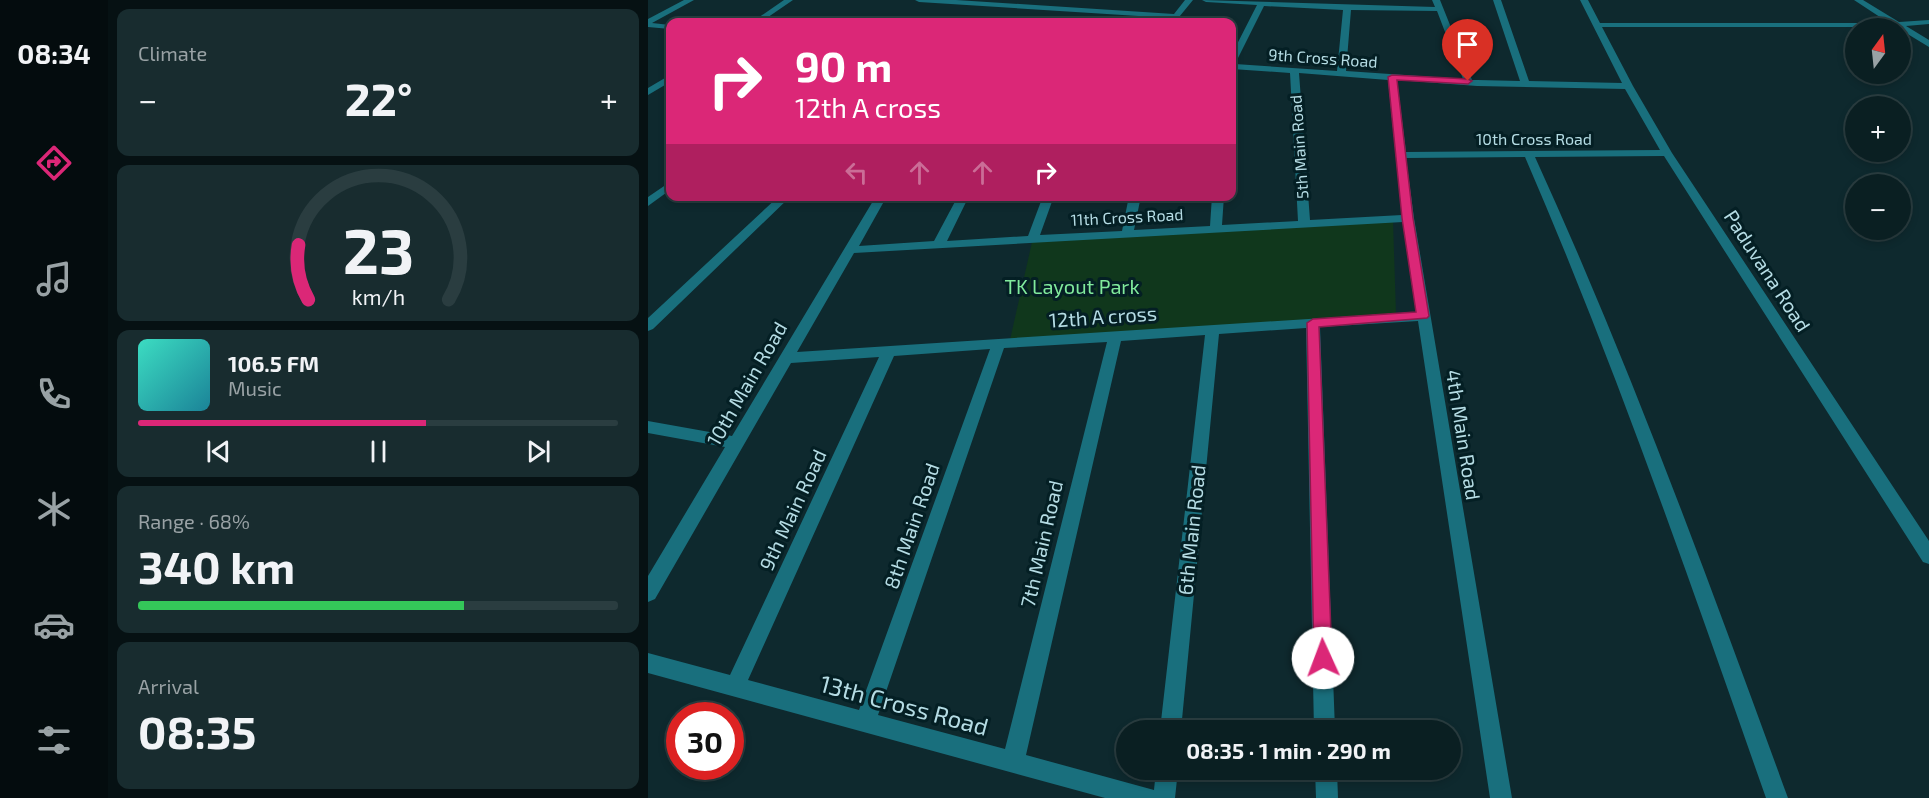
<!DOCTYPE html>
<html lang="en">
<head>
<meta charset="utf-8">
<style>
	body { margin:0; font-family:"Exo 2",sans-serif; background:#182c2f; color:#f1f3f6; height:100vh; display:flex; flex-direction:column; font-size:22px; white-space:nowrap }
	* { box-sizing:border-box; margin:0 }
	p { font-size:20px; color:#99a2a5 }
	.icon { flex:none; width:33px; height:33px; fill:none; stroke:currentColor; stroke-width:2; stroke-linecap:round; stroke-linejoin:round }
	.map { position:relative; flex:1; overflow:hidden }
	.drawer { display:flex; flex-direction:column; gap:9px; padding:9px; background:#061113; width:540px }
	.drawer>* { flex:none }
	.banner { position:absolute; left:18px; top:18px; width:570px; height:183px; border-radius:12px; box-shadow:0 3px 9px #0003,0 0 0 2px #2a3d40; background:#db2777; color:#fff; overflow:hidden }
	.needle { width:39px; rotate:15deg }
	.controls { position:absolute; left:1197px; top:18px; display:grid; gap:12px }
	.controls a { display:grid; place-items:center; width:66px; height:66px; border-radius:50%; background:#0a1f22; box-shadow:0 3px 9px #0003,0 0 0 2px #2a3d40; font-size:30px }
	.speed { position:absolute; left:18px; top:702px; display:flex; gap:12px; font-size:30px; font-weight:700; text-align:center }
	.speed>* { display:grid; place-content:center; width:78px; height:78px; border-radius:50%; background:#0a1f22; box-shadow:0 3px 9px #0003,0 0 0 2px #2a3d40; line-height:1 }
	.speed .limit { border:9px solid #d22; background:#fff; color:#111 }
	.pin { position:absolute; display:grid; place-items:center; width:51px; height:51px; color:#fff; margin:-62px -26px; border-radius:50% 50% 50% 0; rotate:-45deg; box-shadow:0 0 6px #0007 }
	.pin .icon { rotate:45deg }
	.me { position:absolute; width:66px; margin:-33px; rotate:358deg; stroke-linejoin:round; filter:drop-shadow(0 0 4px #0008) }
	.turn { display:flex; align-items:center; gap:21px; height:126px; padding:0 30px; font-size:27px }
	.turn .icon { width:78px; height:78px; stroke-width:2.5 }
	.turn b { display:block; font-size:42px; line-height:51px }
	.lanes { display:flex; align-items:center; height:57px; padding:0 30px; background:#0003; justify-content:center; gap:30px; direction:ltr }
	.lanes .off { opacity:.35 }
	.big { font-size:45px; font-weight:700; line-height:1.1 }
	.drawer .card { flex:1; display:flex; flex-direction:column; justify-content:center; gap:9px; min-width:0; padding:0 21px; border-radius:12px; background:#182c2f }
	.drawer .dial { align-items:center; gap:0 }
	.dial svg { height:156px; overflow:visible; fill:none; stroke:#2a3d40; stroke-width:7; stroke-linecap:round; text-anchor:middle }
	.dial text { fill:#f1f3f6; stroke:none }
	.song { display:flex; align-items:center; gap:18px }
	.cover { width:72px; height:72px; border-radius:9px; background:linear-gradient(135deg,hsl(170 70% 55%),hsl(190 70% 35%)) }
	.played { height:6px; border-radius:3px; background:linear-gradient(90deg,#db2777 60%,#2a3d40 60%) }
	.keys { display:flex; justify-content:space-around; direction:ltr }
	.heat { display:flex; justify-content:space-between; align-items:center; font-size:33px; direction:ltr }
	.charge { height:9px; border-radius:4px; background:linear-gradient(90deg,#34c759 68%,#2a3d40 0) }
	.trip { position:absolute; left:468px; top:720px; width:345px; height:60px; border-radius:30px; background:#0a1f22; box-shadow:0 3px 9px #0003,0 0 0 2px #2a3d40; font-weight:700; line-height:60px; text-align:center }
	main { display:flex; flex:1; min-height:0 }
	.tab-bar { display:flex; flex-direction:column; width:108px; justify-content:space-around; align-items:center; background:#040c0e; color:#99a2a5 }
	.tab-bar .icon { width:42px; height:42px }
	.tab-bar .on { color:#db2777 }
	.tab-bar b { font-size:27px; color:#f1f3f6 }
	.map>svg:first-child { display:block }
	.green { fill:#10371c }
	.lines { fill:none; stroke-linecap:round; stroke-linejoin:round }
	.minor { fill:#196f7d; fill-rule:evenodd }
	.route { fill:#db2777; stroke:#8e194d; stroke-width:1.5 }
	.labels { text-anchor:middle; stroke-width:6; stroke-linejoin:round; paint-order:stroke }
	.far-street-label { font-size:16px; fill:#b5dce4; stroke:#041f24 }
	.street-label { font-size:20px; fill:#b5dce4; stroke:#041f24 }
	.park-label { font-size:20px; fill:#81ea9c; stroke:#041f24 }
	.near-street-label { font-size:24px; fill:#b5dce4; stroke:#041f24 }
</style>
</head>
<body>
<main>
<nav class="tab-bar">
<b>08:34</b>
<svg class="icon on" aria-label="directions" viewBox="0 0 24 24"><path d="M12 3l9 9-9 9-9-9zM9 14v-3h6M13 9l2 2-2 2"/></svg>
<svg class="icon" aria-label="music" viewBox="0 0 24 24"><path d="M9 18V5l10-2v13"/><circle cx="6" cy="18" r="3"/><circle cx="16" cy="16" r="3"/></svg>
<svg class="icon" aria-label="phone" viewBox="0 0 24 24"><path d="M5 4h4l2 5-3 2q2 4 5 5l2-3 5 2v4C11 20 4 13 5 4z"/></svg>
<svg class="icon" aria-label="climate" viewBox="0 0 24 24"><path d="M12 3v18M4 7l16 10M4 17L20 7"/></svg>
<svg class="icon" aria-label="car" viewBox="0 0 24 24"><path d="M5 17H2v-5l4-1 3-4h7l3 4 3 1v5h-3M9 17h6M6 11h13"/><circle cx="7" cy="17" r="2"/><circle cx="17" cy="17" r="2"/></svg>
<svg class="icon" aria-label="filters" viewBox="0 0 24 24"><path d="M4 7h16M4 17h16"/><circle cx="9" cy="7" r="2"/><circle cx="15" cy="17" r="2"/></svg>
</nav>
<section class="drawer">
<div class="card"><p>Climate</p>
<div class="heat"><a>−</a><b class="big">22°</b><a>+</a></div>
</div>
<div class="card dial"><svg viewBox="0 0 100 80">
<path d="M14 69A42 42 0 1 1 86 69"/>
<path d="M14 69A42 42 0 0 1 9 41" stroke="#db2777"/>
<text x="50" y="56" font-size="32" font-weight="700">23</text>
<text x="50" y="72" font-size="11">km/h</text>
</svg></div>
<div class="card">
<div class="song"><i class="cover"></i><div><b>106.5 FM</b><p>Music</p></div></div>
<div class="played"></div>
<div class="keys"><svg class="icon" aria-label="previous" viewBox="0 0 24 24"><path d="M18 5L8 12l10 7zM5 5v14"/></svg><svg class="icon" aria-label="pause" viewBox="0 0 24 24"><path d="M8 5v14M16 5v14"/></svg><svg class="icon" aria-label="next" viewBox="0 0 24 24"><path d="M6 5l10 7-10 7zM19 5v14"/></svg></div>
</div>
<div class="card"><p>Range · 68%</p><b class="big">340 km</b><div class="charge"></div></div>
<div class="card"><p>Arrival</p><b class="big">08:35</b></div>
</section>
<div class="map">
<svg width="1281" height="798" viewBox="0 0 1281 798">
	<rect width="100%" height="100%" fill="#0e292e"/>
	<path class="green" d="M 745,221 L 748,314 L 362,340 L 384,242 Z"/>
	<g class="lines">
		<path class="minor" d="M 36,0 L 46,0 L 4,23 L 22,25 L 22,29 L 0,27 L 0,19 Z
			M 136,0 L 145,0 L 113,22 L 104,22 Z
			M 267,0 L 308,0 L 526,14 L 537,0 L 545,0 L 527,22 L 519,22 L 522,18 L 271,2 Z
			M 554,0 L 787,7 L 784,0 L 792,0 L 824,80 L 829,80 L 872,81 L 845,0 L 853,0 L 881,81 L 974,83 L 932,0 L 940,0 L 952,23 L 1241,23 L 1206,0 L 1215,0 L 1251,22 L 1281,20 L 1281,24 L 1258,26 L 1281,40 L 1281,47 L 1248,27 L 954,27 L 985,86 L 1024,153 L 1281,541 L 1281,564 L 1275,562 L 1016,156 L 887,157 C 983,367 1061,582 1140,798 L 1118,798 C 1042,582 968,367 877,157 L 758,158 L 766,218 L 864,798 L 842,798 L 770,321 L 672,327 L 687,730 L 666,730 L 658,328 L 571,334 L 533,730 L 512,730 L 557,335 L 473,341 L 378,755 L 506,790 L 508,770 L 530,770 L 527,798 L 457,798 L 0,673 L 0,653 L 82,675 L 231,357 L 143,363 L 7,599 L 0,602 L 0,576 L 77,447 L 0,433 L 0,421 L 84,436 L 228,196 L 239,196 L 211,246 L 286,241 L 310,196 L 321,196 L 299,241 L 380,236 L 395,196 L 406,196 L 392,235 L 474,231 L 481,196 L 493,196 L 486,230 L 562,226 L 564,196 L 576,196 L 574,225 L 650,221 L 642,73 L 584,69 L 584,54 L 609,5 L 558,2 ZM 616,6 L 695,10 L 689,71 L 587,64 ZM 703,10 L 789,11 L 815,79 L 698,71 ZM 651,73 L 740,80 L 754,215 L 662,220 ZM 749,80 L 829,86 L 977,89 L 1012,150 L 758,152 ZM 755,222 L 768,312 L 149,352 L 206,253 ZM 459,342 L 357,749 L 230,715 L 356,348 ZM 342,349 L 211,710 L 100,680 L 246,356 Z
			M 22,75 L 22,82 L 0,95 L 0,88 Z
			M 22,182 L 22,190 L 0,206 L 0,197 Z
			M 131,196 L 143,196 L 5,329 L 0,331 L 0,318 Z
			M 667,770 L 689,770 L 690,798 L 668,798 Z"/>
	</g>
	<path class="route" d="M 744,75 L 820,79 L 824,81 L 820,84 L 749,80 L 765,218 L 781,316 L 779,318 L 671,327 L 684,658 L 681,665 L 675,667 L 668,665 L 666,658 L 659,323 L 665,319 L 768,312 L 754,218 L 740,77 Z"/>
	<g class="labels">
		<g class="far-street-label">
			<text transform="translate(675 58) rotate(4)" y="6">9th Cross Road</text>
			<text x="886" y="145">10th Cross Road</text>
			<text transform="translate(651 147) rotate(-94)" y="6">5th Main Road</text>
			<text transform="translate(479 217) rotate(-3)" y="6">11th Cross Road</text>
		</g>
		<g class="street-label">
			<text transform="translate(1119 271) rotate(57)" y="7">Paduvana Road</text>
			<text transform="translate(455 317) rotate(-4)" y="7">12th A cross</text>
			<text transform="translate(99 384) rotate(-60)" y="7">10th Main Road</text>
			<text transform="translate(815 435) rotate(81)" y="7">4th Main Road</text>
			<text transform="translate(145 510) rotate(-65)" y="7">9th Main Road</text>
			<text transform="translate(264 526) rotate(-71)" y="7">8th Main Road</text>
			<text transform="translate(544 530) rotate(-84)" y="7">6th Main Road</text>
			<text transform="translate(394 544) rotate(-77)" y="7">7th Main Road</text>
		</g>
		<g class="park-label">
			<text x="424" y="294">TK Layout Park</text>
		</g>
		<g class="near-street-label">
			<text transform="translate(256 706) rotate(15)" y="8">13th Cross Road</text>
		</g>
	</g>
</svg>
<div class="controls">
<a><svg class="needle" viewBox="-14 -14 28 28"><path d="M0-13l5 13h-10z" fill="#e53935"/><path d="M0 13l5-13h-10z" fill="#99a2a5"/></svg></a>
<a>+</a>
<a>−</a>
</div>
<div class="speed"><div class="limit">30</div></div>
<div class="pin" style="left:820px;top:81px;background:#d93025"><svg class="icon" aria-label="arrive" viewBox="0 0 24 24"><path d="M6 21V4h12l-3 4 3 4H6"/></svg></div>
<svg class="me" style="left:675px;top:658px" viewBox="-20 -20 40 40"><circle r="19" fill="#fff"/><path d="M0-13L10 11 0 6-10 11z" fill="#db2777"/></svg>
<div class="trip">08:35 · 1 min · 290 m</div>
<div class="banner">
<div class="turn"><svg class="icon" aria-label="right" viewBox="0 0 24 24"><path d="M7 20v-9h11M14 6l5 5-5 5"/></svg><div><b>90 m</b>12th A cross</div></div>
<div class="lanes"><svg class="icon off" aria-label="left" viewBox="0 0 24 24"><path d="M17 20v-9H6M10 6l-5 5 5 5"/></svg><svg class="icon off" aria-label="ahead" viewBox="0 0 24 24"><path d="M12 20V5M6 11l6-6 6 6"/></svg><svg class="icon off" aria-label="ahead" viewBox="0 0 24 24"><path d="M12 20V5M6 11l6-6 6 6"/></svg><svg class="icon" aria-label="right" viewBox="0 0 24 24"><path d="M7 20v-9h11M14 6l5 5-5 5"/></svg></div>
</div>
</div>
</main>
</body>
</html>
